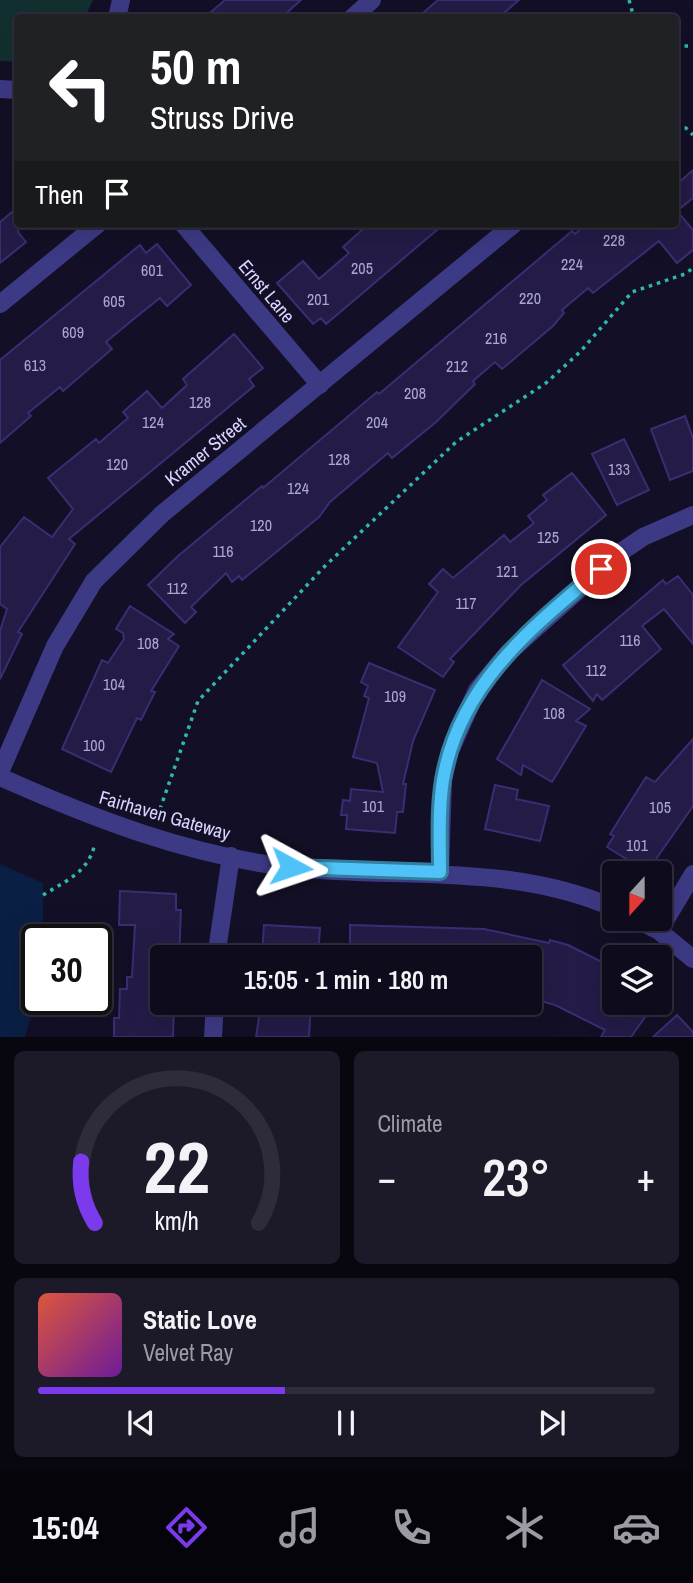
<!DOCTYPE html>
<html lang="en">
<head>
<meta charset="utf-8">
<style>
	body { margin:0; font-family:"Archivo Narrow",sans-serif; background:#1c1929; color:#f1f3f6; height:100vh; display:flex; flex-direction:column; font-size:26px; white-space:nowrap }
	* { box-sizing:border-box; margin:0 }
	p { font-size:23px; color:#9b9ba3 }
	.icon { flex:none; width:38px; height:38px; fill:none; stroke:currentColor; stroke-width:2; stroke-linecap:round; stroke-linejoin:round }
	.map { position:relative; height:1037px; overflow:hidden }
	.panel { display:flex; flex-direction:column; gap:14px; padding:14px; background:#08060f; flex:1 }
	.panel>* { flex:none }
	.guide { position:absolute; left:14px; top:14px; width:665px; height:214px; border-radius:7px; box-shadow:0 7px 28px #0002,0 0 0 2px #2e2b3b; background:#202124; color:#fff; overflow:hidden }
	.needle { width:46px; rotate:201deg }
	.tools { position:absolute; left:602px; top:861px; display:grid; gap:14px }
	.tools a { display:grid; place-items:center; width:70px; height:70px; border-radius:7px; background:#0e0b1c; box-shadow:0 7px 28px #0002,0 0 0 2px #2e2b3b; font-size:35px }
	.speed { position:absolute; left:21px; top:924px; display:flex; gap:14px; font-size:35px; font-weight:700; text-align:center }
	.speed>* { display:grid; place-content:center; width:91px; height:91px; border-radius:50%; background:#0e0b1c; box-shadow:0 7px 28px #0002,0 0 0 2px #2e2b3b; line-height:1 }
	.speed .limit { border:4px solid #111; border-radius:10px; background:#fff; color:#111 }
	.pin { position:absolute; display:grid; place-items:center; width:60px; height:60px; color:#fff; margin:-30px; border:4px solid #fff; border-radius:50%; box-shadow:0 2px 7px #0007 }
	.me { position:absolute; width:77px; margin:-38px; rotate:95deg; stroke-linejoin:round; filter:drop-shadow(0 0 5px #0008) }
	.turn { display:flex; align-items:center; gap:24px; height:147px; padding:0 21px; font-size:32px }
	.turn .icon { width:91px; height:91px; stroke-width:2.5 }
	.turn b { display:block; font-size:49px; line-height:60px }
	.then { display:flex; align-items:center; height:66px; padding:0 21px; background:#0003; gap:14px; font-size:26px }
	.big { font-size:52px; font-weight:600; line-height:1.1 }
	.panel .tile { flex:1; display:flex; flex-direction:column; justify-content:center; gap:10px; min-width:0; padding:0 24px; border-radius:10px; background:#1c1929 }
	.panel .dial { align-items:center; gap:0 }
	.dial svg { height:182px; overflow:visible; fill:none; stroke:#2e2b3b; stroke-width:7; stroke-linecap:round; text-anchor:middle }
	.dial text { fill:#f1f3f6; stroke:none }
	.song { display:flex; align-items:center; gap:21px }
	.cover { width:84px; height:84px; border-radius:10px; background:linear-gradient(135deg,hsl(10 70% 55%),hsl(280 70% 35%)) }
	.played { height:7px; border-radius:4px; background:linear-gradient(90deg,#7c3aed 40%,#2e2b3b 40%) }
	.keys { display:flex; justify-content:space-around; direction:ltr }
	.heat { display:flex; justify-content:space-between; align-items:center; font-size:38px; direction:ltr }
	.panel .tiles { flex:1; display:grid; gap:14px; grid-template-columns:1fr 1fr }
	.tile:last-child { grid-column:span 2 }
	.trip { position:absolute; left:150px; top:945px; width:392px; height:70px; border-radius:7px; background:#0e0b1c; box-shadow:0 7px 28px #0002,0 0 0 2px #2e2b3b; font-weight:600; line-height:70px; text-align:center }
	.tab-bar { display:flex; height:112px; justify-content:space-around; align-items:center; background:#06040b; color:#9b9ba3 }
	.tab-bar .icon { width:49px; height:49px }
	.tab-bar .current { color:#7c3aed }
	.tab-bar b { font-size:32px; color:#f1f3f6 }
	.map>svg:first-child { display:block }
	.green { fill:#12302f }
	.water { fill:#0a1f44 }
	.building { fill:#241b47; stroke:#3b2d73; stroke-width:2 }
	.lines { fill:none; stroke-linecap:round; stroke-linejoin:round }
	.path { stroke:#2fb8b0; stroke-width:3.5; stroke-dasharray:3.5 5; stroke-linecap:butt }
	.minor { stroke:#3d3a85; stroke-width:18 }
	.route-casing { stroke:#337fa1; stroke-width:18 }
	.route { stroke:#4fc3f7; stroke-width:12 }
	.labels { text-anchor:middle; stroke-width:7; stroke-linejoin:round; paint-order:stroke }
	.number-label { font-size:16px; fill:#aca6d1 }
	.street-label { font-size:19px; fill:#d9d4ff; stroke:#130f26 }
</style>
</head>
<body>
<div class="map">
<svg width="693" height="1037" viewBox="0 0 693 1037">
	<rect width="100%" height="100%" fill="#130f26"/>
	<path class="green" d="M 0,0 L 93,0 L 85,17 L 18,18 L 17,62 L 0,61 Z"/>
	<path class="water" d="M 0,864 L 43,883 L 43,940 L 37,940 L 37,995 L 25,1037 L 0,1037 Z"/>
	<path class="building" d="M 225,0 L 301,0 L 281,18 L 204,18 Z
		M 438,0 L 519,0 L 498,18 L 417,18 Z
		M 693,170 L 693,198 L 677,211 L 693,230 L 693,250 L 677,263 L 659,241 L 593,293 L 588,288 L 562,310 L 564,313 L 553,326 L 502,369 L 495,362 L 473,381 L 475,384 L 436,422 L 392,458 L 388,453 L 330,502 L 319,517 L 242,580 L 239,576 L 232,582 L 226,573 L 191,607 L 196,612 L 185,623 L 148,585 L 178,556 L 262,486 L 263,488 L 377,392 L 379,394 L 572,231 L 575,234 L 586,224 L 676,224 L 676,185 Z
		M 18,207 L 18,232 L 26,242 L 0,263 L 0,222 Z
		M 357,224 L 444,224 L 326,324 L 321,318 L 313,324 L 277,283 L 303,261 L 319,279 L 349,253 L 343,247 L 362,230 Z
		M 157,244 L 191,285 L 167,306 L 160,298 L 130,322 L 106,342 L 112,349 L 63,391 L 60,387 L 28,413 L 31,416 L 0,443 L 0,360 L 140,245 L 146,253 Z
		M 234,334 L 263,368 L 249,379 L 254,386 L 69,539 L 75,544 L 18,632 L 22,634 L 0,679 L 0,631 L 7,609 L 0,604 L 0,547 L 24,517 L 52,537 L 73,509 L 48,478 L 96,439 L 99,443 L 128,418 L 123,412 L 147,391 L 162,408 L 187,385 L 183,379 Z
		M 685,416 L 693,438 L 693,471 L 670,480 L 651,429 Z
		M 624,439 L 649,490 L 617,505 L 592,454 Z
		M 572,473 L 606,515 L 521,585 L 450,659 L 454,662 L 443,677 L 398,647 L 438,592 L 429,584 L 443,569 L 453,578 L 504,535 L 510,542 L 534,523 L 528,516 L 547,500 L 543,495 Z
		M 678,576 L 693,595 L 693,644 L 664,609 L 642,626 L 661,649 L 602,700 L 597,694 L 593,701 L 563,665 L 663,580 L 666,584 Z
		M 130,606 L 174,634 L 168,639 L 179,646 L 151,691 L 155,692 L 141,720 L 137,718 L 111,772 L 62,749 L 102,660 L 108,663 L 124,639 L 123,633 L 116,629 Z
		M 369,663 L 435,690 L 413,741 L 403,784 L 406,784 L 403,812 L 397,812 L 395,833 L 346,829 L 347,815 L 341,815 L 343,800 L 350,801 L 351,789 L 383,792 L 377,763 L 353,757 L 369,698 L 364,696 L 368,686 L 361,682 Z
		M 542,680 L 590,709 L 576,721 L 586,726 L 552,782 L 523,765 L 521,775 L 497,759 Z
		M 693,739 L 693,806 L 647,872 L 607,847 L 614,836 L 610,834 L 646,777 L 655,782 Z
		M 495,785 L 518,790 L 516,799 L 549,806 L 540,841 L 485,829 Z
		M 120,891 L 176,894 L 176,910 L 181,910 L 179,957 L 163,957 L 163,1003 L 174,1003 L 173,1037 L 114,1037 L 114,1018 L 119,1018 L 120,989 L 127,989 L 127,977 L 132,977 L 135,925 L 119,925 Z
		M 264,925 L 320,928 L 318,957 L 262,957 Z
		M 350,925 L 484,929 L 549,943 L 550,940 L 568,945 L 614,968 L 614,1003 L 655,1003 L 631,1037 L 601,1037 L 605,1030 L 555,1005 L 530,998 L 530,957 L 350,957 Z
		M 261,1003 L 311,1003 L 309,1037 L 256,1037 Z
		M 677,1015 L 693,1032 L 693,1037 L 653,1037 Z"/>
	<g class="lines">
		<path class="path" d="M 629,0 L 634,18
			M 676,46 L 693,46
			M 676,128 L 686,128 L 693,135
			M 160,809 L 198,701 L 325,566 L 456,442 L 546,383 L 580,352 L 632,292 L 685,274 L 693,268
			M 43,895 C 64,882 87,873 94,847"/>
		<path class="minor" d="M 117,18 L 121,0
			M 352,18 L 372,0
			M 0,89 L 18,90
			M 183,224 L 320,385
			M 0,304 L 98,224
			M 0,772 L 55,646 L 94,581 L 162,514 L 514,224
			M 0,777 C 94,819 190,856 294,868 C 403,879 511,863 614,908
			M 440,872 L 443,780 L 450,751 L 477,690 L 508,653 L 621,552 L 643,537 L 693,515
			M 636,919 L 659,931 L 693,959
			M 659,931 L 693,874
			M 216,957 L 231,856
			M 213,1037 L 215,1003"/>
	</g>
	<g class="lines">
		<g class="route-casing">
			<path id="route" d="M 291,867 L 440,872 C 440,842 438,811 443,780 C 459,685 531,628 601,569"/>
		</g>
		<use href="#route" class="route"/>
	</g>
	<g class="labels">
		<g class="number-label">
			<text x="614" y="246">228</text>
			<text x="572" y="270">224</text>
			<text x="362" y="274">205</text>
			<text x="152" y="276">601</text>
			<text x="530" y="304">220</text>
			<text x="318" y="305">201</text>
			<text x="114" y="307">605</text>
			<text x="73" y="338">609</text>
			<text x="496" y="344">216</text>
			<text x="35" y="371">613</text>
			<text x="457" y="372">212</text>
			<text x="415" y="399">208</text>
			<text x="200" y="408">128</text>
			<text x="153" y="428">124</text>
			<text x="377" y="428">204</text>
			<text x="339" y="465">128</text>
			<text x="117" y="470">120</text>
			<text x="619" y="475">133</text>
			<text x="298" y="494">124</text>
			<text x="261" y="531">120</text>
			<text x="548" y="543">125</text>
			<text x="223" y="557">116</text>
			<text x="507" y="577">121</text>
			<text x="177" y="594">112</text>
			<text x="466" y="609">117</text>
			<text x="630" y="646">116</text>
			<text x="148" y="649">108</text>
			<text x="596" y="676">112</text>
			<text x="114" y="690">104</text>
			<text x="395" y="702">109</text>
			<text x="554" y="719">108</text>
			<text x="94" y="751">100</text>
			<text x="373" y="812">101</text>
			<text x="660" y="813">105</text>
			<text x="637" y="851">101</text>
		</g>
		<g class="street-label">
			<text transform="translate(267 291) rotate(50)" y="7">Ernst Lane</text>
			<text transform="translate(205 451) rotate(-39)" y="7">Kramer Street</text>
			<text transform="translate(165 815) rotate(16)" y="7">Fairhaven Gateway</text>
		</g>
	</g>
</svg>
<div class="tools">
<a><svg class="needle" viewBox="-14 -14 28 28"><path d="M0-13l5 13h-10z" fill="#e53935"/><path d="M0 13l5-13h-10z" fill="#9b9ba3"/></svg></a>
<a><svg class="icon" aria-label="layers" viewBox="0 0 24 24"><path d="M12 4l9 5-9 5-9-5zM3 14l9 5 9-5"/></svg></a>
</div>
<div class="speed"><div class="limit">30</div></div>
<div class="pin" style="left:601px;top:569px;background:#d93025"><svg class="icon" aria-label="arrive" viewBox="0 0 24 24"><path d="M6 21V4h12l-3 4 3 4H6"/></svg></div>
<svg class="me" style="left:291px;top:867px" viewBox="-20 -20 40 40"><path d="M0-17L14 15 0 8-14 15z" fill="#4fc3f7" stroke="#fff" stroke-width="4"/></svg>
<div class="trip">15:05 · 1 min · 180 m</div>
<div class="guide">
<div class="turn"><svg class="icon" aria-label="left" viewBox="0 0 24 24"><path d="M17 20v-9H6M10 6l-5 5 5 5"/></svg><div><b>50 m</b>Struss Drive</div></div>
<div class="then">Then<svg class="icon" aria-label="arrive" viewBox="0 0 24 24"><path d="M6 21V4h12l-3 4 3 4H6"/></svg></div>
</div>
</div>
<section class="panel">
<div class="tiles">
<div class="tile dial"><svg viewBox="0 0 100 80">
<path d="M14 69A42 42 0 1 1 86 69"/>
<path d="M14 69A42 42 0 0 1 8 42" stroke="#7c3aed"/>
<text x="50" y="56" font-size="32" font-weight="700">22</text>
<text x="50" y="72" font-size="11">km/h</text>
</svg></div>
<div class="tile"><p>Climate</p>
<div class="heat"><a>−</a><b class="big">23°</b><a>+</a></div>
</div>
<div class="tile">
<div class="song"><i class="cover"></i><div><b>Static Love</b><p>Velvet Ray</p></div></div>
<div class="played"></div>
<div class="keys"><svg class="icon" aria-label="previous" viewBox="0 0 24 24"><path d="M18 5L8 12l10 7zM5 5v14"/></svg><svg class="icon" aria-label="pause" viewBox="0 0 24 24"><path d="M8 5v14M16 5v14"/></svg><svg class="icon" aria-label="next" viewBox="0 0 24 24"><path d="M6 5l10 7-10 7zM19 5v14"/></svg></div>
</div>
</div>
</section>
<nav class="tab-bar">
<b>15:04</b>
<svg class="icon current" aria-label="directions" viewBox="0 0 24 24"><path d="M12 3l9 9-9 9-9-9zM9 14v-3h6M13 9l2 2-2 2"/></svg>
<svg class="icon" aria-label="music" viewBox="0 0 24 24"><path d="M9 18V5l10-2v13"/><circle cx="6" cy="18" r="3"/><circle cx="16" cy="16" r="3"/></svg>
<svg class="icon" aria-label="phone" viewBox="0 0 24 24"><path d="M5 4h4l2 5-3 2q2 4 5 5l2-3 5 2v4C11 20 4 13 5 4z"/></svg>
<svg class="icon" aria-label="climate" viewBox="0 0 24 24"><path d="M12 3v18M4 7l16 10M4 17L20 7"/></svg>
<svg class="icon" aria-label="car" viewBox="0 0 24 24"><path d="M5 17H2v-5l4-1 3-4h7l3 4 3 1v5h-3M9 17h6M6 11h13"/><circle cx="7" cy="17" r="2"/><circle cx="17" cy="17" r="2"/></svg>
</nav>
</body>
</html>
